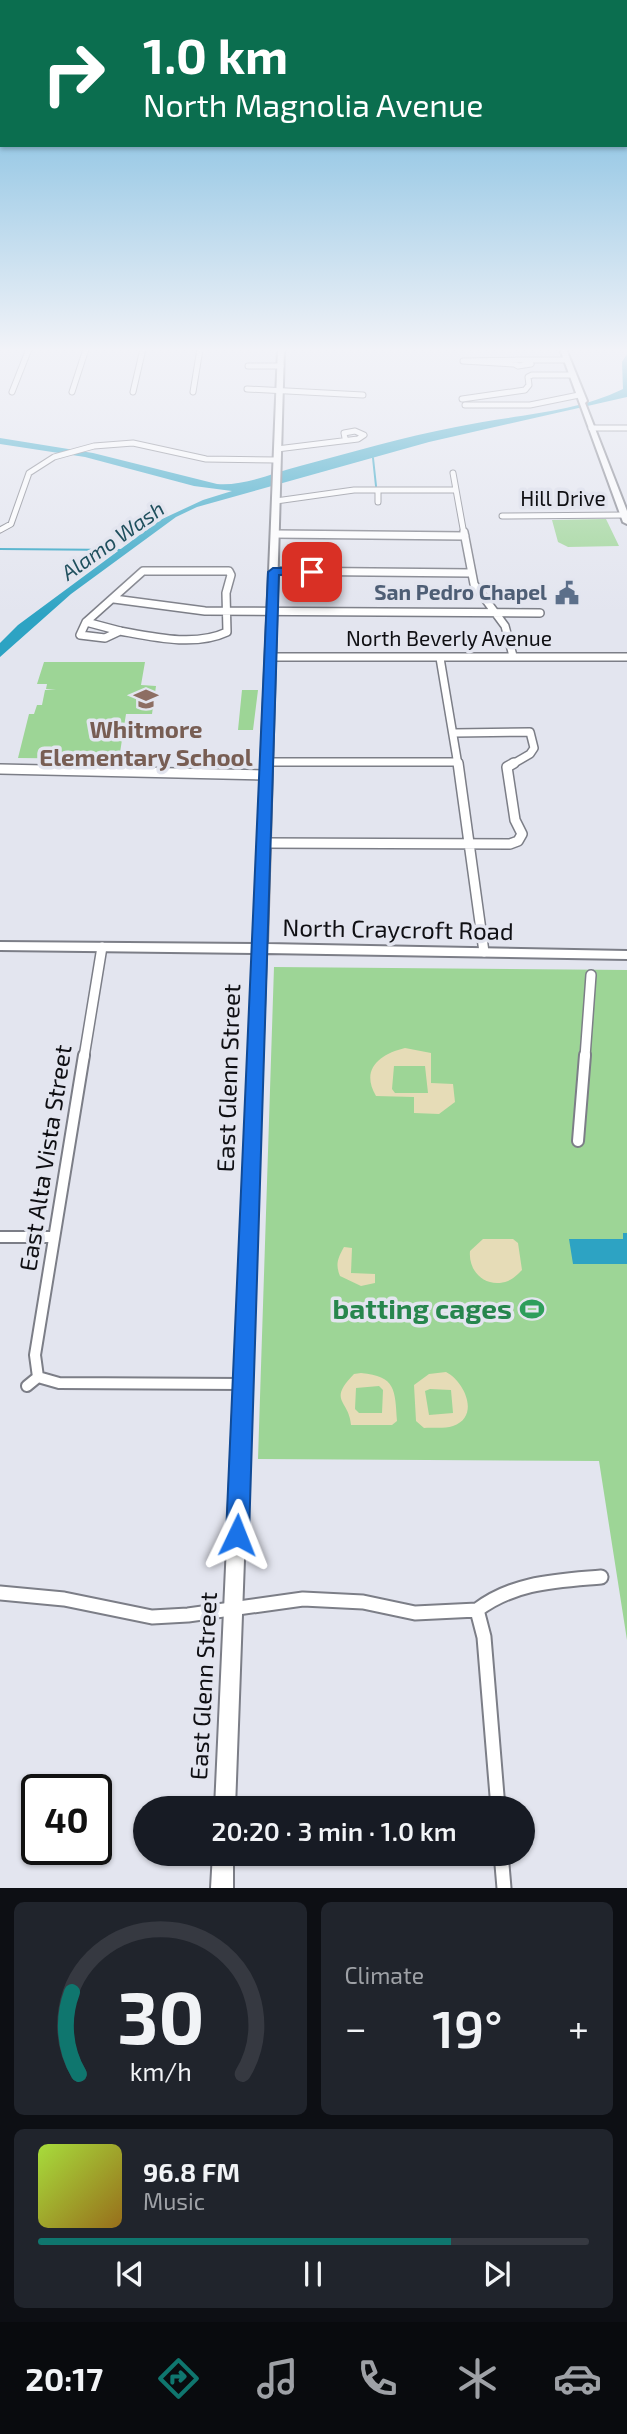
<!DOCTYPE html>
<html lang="en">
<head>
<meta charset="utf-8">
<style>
	body { margin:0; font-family:"Exo 2",sans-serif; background:#20242c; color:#f1f3f6; height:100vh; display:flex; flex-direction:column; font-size:26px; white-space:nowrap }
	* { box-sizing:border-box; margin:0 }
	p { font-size:23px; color:#9ea1a6 }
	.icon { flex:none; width:38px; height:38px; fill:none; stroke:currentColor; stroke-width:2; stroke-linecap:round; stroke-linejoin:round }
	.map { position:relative; height:1888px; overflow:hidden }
	.panel { display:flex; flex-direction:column; gap:14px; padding:14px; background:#0d0f14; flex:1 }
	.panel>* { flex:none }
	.banner { position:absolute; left:0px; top:0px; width:628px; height:147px; box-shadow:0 2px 5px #0004; background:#0b6e4f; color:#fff; overflow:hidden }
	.speed { position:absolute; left:21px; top:1774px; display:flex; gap:14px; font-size:35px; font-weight:700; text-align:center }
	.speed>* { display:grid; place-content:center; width:91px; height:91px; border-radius:50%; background:#171b24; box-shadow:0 2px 5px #0004; line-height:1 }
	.speed .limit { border:4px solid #111; border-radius:10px; background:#fff; color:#111 }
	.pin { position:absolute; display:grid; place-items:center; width:60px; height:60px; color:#fff; margin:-30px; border-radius:14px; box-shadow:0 4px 10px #0006 }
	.me { position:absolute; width:77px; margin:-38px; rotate:2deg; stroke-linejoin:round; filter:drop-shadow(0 0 5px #0008) }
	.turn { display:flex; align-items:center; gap:24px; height:147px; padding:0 28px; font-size:32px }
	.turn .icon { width:91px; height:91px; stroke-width:2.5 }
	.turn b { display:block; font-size:49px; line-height:60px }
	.big { font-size:52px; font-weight:600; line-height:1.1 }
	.panel .card { flex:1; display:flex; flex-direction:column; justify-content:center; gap:10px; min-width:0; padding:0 24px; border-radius:10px; background:#20242c }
	.panel .dial { align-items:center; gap:0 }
	.dial svg { height:182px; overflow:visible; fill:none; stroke:#363941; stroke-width:7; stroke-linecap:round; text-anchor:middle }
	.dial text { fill:#f1f3f6; stroke:none }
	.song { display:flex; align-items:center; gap:21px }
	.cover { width:84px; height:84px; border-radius:10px; background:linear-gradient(135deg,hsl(80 70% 55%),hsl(40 70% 35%)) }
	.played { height:7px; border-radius:4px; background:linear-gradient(90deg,#0f766e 75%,#363941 75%) }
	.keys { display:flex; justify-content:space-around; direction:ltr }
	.heat { display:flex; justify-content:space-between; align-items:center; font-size:38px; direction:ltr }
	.panel .tiles { flex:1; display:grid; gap:14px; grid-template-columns:1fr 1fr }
	.card:last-child { grid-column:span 2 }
	.trip { position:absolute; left:133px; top:1796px; width:402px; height:70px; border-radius:35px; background:#171b24; box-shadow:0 2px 5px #0004; font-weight:600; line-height:70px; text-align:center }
	.dock { display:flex; height:112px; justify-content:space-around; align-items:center; background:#090b0e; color:#9ea1a6 }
	.dock .icon { width:49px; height:49px }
	.dock .selected { color:#0f766e }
	.dock b { font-size:32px; color:#f1f3f6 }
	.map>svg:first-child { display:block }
	.green { fill:#9dd596 }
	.sand { fill:#e6dcb7; fill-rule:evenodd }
	.water { fill:#2da3c3 }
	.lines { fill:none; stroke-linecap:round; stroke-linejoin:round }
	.stream { stroke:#2da3c3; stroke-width:2 }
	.street-far4-casing { stroke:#7c7e87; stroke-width:7 }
	.street-far3-casing { stroke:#7c7e87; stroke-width:10 }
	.street-far2-casing { stroke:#7c7e87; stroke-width:12 }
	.street-far1-casing { stroke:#7c7e87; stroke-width:14 }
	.street-casing { stroke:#7c7e87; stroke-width:17 }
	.secondary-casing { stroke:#7c7e87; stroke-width:4 }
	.street-far4 { stroke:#fff; stroke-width:5 }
	.street-far3 { stroke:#fff; stroke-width:7 }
	.street-far2 { stroke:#fff; stroke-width:9 }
	.street-far1 { stroke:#fff; stroke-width:10 }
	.street { stroke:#fff; stroke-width:13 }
	.secondary { fill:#fff; fill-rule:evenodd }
	.route { fill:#1a73e8; stroke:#114b97; stroke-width:2 }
	.labels { text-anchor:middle; stroke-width:7; stroke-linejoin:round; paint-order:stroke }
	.far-street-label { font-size:21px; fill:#0f0f13; stroke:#e3e5ef }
	.far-water-label { font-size:21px; font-style:italic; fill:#1f4f5d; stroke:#e3e5ef }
	.far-service-label { font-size:21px; font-weight:bold; fill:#4e5e75; stroke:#e3e5ef; text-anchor:end }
	.education-label { font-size:24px; font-weight:bold; fill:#785e54; stroke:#e3e5ef }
	.street-label { font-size:24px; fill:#0f0f13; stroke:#e3e5ef }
	.near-leisure-label { font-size:28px; font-weight:bold; fill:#27864d; stroke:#e3e5ef; text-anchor:end }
</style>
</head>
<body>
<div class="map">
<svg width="627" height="1888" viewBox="0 0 627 1888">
	<rect width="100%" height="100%" fill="#e3e5ef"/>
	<path class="green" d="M 606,519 L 619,546 L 568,547 L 558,542 L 552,520 Z
		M 44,662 L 145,662 L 141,685 L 156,686 L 152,714 L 126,714 L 119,759 L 18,758 L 29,714 L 34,714 L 37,705 L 42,705 L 45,690 L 56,690 L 46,689 L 47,684 L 37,684 Z
		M 242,690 L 258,690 L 253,730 L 238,730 Z
		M 274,967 L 627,970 L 627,1640 L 599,1461 L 258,1459 Z"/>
	<path class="sand" d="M 405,1048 L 431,1053 L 431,1083 L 453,1084 L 455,1102 L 439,1114 L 414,1113 L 414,1097 L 376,1096 C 360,1069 380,1054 405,1048 ZM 394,1066 L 425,1066 L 428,1093 L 395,1093 L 392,1089 Z
		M 483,1239 L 513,1239 L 518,1243 L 522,1270 C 518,1274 513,1279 508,1281 C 486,1289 468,1272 470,1251 Z
		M 344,1247 L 352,1248 L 351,1273 L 375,1274 L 375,1283 L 361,1286 L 340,1276 C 335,1264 338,1258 344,1247 Z
		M 446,1372 C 464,1381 481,1416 453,1426 C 444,1429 432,1427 424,1428 L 416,1421 L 414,1385 L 429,1374 ZM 430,1389 L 451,1390 L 453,1413 L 429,1415 L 425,1391 Z
		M 361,1373 C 396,1376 395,1390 397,1421 L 392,1425 L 351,1425 C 349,1399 327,1402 354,1374 ZM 379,1386 L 383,1390 L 382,1413 L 359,1413 L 355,1409 L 356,1388 Z"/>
	<path class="water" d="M 627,354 L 627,397 L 429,442 L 197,507 L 176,517 L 71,594 L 0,657 L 0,643 L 18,625 L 160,520 L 203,500 L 232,491 L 194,486 L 85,457 L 0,444 L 0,438 L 93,453 L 217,484 C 246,486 272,473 300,466 C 352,452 404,437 456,427 C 510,415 572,414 623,389 L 622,362 Z
		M 623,1233 L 627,1233 L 627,1264 L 573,1264 L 569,1239 L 623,1239 Z"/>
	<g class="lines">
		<path class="stream" d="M 373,458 L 376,486
			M 0,549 L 123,550"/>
		<g class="street-far4-casing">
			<path id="street-far4" d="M 516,360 L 527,360 L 531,364 L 518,366 L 513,363 Z
				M 527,360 L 566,360
				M 514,364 L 463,361 L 519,360
				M 248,366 L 281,366
				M 247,389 L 363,395
				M 12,392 L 29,349
				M 72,392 L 86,349
				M 133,392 L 143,349
				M 193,392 L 200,349
				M 462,399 L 525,390 L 529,385 L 528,377 L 532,375 L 572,375
				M 465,405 L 530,405 L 579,395
				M 591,428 L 627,428
				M 277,449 L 358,439 L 364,435 L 355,431 L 344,433 L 345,438
				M 453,473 L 464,534
				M 378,490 L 378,502
				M 276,501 L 354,490 L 456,490
				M 502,516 L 624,515
				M 0,530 L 11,524 L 29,473 L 54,457 L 94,446 L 133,443 L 206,459 L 277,460"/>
		</g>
		<g class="street-far3-casing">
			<path id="street-far3" d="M 464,532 L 474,584 L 505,626 L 513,656
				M 275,534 L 465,536
				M 273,571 L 471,573
				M 114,599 L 205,611 L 540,613
				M 86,622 L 120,631
				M 86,622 L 80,635 L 105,638 L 120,631
				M 86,622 L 143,571 L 229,571 L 231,575 L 226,593 L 227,632 C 195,647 153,637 120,631
				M 270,657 L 627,657
				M 440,658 L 458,765
				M 454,733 L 530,732 L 534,748 L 530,754 L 511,765
				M 267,762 L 458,762"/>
		</g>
		<g class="street-far2-casing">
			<path id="street-far2" d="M 458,763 L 484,952
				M 0,769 L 266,775
				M 264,843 L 510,844 L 518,841 L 522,834 L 515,820 L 507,767 L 514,763
				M 84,1057 L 102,947
				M 585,1057 L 591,975"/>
		</g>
		<g class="street-far1-casing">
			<path id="street-far1" d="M 578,1141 L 585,1055
				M 0,1237 L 54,1237
				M 38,1377 L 35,1355 L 84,1055
				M 38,1377 L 59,1383 L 243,1384
				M 27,1386 L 38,1377"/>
		</g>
		<g class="street-casing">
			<path id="street" d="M 0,1593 L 64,1599 L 152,1617 L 188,1615 L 303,1599 L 363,1602 L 415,1613 L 477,1610
				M 477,1610 L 484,1637 L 498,1808
				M 477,1610 C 514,1582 556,1581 601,1577
				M 501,1853 L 504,1888"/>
		</g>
		<g class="secondary-casing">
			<path id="secondary" d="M 278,349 L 284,349 L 267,944 L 627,951 L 627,959 L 266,953 L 235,1808 L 215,1808 L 254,953 L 0,950 L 0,942 L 254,944 Z
				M 560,349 L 566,349 L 587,401 L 585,403 L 627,511 L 627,524 L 623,522 Z
				M 213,1853 L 233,1853 L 233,1888 L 211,1888 Z"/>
		</g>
		<use href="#street-far4" class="street-far4"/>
		<use href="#street-far3" class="street-far3"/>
		<use href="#street-far2" class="street-far2"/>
		<use href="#street-far1" class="street-far1"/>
		<use href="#street" class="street"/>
		<use href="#secondary" class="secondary"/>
	</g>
	<linearGradient id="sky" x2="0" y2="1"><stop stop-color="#5dadd9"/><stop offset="0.57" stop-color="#f2f3f8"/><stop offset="1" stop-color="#f2f3f8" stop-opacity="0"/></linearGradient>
	<rect width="627" height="614" fill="url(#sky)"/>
	<path class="route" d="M 312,568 L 318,572 L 316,574 L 279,575 L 249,1535 L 245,1543 L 237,1546 L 229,1543 L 226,1535 L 268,572 L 273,568 Z"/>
	<defs>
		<g id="civic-bare" transform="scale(1.89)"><path d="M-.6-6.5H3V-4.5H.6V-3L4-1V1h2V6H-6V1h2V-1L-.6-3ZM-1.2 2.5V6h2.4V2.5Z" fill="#5c6f8a" stroke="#e3e5ef" stroke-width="2.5" paint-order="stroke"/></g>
		<g id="school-bare" transform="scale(1.89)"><path d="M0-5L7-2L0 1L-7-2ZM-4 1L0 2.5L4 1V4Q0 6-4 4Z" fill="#8d6e63" stroke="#e3e5ef" stroke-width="2.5" paint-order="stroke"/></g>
		<g id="stadium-bare" transform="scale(1.89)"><path d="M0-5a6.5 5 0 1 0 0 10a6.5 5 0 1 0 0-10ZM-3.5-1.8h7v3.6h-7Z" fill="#2e9e5b" stroke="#e3e5ef" stroke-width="2.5" paint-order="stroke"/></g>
	</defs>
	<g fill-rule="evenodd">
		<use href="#civic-bare" x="567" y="593"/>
		<use href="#school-bare" x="146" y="699"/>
		<use href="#stadium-bare" x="532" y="1309"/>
	</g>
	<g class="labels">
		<g class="far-street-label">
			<text x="563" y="506">Hill Drive</text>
			<text x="449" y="646">North Beverly Avenue</text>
		</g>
		<g class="far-water-label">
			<text transform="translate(113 541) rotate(-35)" y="7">Alamo Wash</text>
		</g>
		<g class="far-service-label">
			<text x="547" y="600">San Pedro Chapel</text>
		</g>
		<g class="education-label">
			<text x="146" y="738">Whitmore<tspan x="146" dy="28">Elementary School</tspan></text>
		</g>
		<g class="street-label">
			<text transform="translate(398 930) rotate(1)" y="8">North Craycroft Road</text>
			<text transform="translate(229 1078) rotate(-88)" y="8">East Glenn Street</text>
			<text transform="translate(46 1158) rotate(-81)" y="8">East Alta Vista Street</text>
			<text transform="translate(204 1686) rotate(-87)" y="8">East Glenn Street</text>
		</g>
		<g class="near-leisure-label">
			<text x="512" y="1319">batting cages</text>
		</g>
	</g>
</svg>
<div class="speed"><div class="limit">40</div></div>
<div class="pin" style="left:312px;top:572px;background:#d93025"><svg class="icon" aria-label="arrive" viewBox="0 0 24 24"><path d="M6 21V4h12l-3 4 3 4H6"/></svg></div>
<svg class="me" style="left:237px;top:1535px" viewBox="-20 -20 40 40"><path d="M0-17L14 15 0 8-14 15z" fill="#1a73e8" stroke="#fff" stroke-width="4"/></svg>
<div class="trip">20:20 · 3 min · 1.0 km</div>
<div class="banner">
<div class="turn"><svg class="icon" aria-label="right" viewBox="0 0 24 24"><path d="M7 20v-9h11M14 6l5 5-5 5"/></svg><div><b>1.0 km</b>North Magnolia Avenue</div></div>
</div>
</div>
<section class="panel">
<div class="tiles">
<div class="card dial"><svg viewBox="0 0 100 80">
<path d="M14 69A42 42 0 1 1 86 69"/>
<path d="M14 69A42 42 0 0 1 11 33" stroke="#0f766e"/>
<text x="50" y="56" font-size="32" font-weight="700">30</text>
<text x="50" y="72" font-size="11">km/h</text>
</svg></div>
<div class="card"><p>Climate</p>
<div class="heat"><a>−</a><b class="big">19°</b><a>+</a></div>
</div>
<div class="card">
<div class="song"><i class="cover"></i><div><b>96.8 FM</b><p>Music</p></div></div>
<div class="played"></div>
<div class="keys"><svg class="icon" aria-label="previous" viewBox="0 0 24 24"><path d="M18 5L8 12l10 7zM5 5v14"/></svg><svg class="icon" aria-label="pause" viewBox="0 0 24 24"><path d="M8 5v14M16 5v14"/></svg><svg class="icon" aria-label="next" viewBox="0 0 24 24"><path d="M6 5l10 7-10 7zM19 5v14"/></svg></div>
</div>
</div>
</section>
<nav class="dock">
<b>20:17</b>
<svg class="icon selected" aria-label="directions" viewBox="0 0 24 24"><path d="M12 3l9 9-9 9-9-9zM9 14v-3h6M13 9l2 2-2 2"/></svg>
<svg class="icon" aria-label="music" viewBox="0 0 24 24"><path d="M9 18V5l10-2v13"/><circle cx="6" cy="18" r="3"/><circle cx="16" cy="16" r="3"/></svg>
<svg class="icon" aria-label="phone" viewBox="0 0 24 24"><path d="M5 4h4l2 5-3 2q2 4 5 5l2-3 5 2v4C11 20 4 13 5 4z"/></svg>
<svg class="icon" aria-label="climate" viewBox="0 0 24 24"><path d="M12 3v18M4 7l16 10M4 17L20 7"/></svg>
<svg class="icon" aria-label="car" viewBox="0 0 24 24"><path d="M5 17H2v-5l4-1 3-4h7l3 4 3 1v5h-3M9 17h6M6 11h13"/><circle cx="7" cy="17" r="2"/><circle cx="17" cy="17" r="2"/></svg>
</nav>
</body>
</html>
